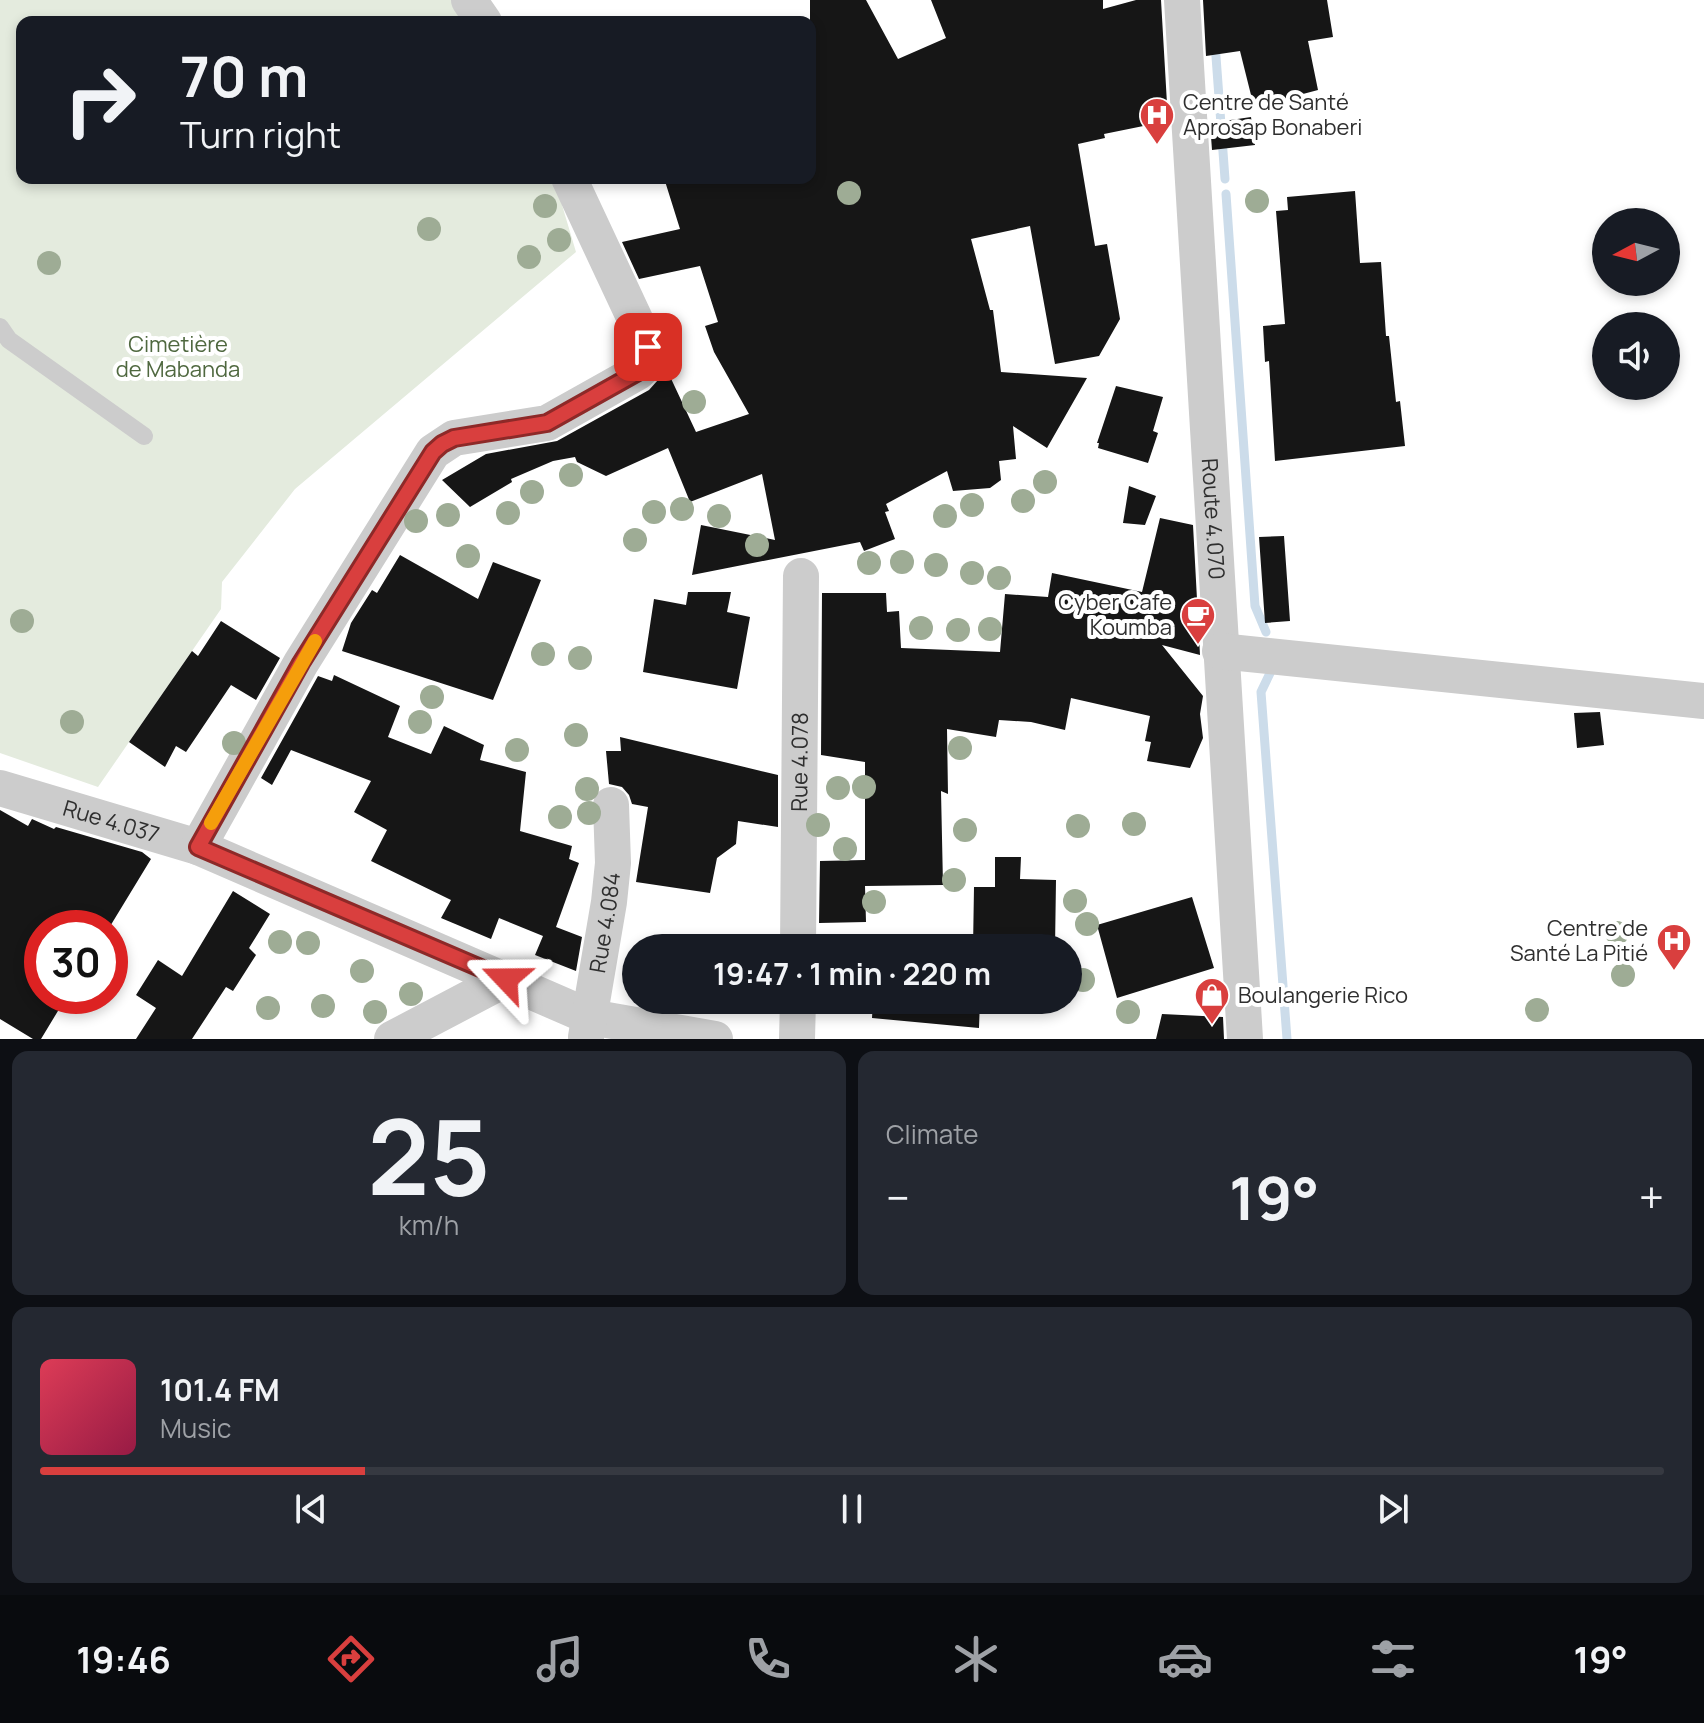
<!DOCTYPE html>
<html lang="en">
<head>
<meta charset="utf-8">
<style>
	body { margin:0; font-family:Manrope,sans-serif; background:#242831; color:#f1f3f6; height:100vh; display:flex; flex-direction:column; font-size:30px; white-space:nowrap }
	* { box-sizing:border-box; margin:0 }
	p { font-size:26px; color:#9ea1a6 }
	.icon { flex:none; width:44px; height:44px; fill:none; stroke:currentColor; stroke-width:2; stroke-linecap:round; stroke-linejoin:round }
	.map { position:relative; height:1039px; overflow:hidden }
	.sheet { display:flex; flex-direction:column; gap:12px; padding:12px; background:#0d0f14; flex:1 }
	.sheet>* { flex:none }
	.hud { position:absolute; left:16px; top:16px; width:800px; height:168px; border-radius:16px; box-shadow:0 4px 12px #0003; background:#171b24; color:#f1f3f6; overflow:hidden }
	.needle { width:52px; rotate:263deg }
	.buttons { position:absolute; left:1592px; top:208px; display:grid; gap:16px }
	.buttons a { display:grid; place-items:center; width:88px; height:88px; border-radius:50%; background:#171b24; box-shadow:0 4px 12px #0003; font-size:40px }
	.speed { position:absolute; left:24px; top:910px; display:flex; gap:16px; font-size:40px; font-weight:700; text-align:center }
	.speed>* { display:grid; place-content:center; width:104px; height:104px; border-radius:50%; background:#171b24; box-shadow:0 4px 12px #0003; line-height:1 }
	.speed .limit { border:12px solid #d22; background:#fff; color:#111 }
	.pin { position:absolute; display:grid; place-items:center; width:68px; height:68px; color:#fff; margin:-34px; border-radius:16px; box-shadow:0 4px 12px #0006 }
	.me { position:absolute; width:88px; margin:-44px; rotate:293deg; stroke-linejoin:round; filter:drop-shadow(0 0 6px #0008) }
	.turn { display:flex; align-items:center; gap:28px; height:168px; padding:0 32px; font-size:36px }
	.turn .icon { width:104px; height:104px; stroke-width:2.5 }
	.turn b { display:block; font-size:56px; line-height:68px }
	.big { font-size:60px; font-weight:700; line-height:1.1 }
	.sheet .widget { flex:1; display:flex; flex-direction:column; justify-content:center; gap:12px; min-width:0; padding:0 28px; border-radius:16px; background:#242831 }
	.sheet .dial { align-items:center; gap:0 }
	.dial b { font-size:104px; line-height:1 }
	.song { display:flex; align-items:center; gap:24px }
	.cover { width:96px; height:96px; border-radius:12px; background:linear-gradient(135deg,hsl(350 70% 55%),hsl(340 70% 35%)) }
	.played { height:8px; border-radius:4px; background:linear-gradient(90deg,#d93f3e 20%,#363941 20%) }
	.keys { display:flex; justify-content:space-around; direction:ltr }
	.heat { display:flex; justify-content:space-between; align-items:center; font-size:44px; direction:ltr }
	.sheet .tiles { flex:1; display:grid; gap:12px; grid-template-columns:1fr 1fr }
	.widget:last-child { grid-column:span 2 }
	.trip { position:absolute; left:622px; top:934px; width:460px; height:80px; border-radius:40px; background:#171b24; box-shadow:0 4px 12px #0003; font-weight:700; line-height:80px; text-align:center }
	.dock { display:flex; height:128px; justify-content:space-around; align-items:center; background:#090b0e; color:#9ea1a6 }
	.dock .icon { width:56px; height:56px }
	.dock .on { color:#d93f3e }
	.dock b { font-size:36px; color:#f1f3f6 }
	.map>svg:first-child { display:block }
	.green { fill:#e4ebde }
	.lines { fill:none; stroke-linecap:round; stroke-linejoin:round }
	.stream { stroke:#ccdcea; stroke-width:9 }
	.building { fill:#161616 }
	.service { stroke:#ccc; stroke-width:18 }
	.minor { stroke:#ccc; stroke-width:36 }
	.tree { fill:#9eac95 }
	.route-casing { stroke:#8d2928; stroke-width:20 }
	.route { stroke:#d93f3e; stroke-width:14 }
	.slow { stroke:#f59e0b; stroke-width:14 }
	.labels { text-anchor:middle; stroke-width:8; stroke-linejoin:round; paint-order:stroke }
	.poi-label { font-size:22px; fill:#2f2f2f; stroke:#fff; text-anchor:start }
	.park-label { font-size:22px; fill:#4f683f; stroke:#fff }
	.street-label { font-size:22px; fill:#2f2f2f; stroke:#fff }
</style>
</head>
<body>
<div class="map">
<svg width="1704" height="1039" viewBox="0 0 1704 1039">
	<rect width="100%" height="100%" fill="#fff"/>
	<path class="green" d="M 0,0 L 453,0 L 467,22 L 22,22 L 22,178 L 554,178 L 576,252 L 295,489 L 222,582 L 221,609 L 98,787 L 0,753 Z"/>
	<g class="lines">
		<path class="stream" d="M 1215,43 L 1225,179
			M 1226,194 L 1255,606 L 1266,632
			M 1272,669 L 1261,692 L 1287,1039"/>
	</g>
	<path class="building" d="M 810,0 L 866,0 L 898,59 L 946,38 L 931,0 L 1103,0 L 1103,9 L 1136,0 L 1161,0 L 1168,121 L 1104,134 L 1105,138 L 1078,144 L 1095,246 L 1107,244 L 1120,319 L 1099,356 L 1055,364 L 1030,226 L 971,239 L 990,310 L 993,310 L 1001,372 L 1087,378 L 1047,448 L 1013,426 L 1016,459 L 999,461 L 1001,480 L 990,488 L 953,491 L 947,471 L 886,504 L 889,511 L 885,512 L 895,539 L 864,551 L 860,542 L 692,575 L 701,525 L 775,540 L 762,474 L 690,502 L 668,448 L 606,476 L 577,462 L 575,457 L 553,461 L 511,479 L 512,482 L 470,507 L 442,480 L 486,454 L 557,441 L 649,390 L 667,370 L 696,432 L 749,414 L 714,352 L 705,326 L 718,322 L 700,266 L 639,279 L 622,242 L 680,229 L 664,178 L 810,178 Z
		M 1203,0 L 1327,0 L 1333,37 L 1308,41 L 1318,90 L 1254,107 L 1240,51 L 1206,56 Z
		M 1251,117 L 1255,145 L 1212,150 L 1210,123 Z
		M 1355,191 L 1360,263 L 1381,262 L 1386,336 L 1389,336 L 1396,402 L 1400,401 L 1405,446 L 1275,461 L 1269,361 L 1265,362 L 1263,326 L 1285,324 L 1276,211 L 1288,210 L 1287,197 Z
		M 1116,386 L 1163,397 L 1153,431 L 1158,433 L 1148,463 L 1098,448 L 1099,443 L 1097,443 Z
		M 1129,486 L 1156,496 L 1145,525 L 1123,523 Z
		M 1160,518 L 1193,525 L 1200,655 L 1162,645 L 1203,696 L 1200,714 L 1203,738 L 1190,768 L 1147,761 L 1151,742 L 1145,741 L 1150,716 L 1071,698 L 1065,730 L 1031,722 L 999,720 L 996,737 L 947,729 L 948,794 L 941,791 L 943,885 L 865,886 L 866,922 L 819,923 L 820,861 L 865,860 L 865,762 L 821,755 L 822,593 L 886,593 L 887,612 L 899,611 L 901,648 L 1000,652 L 1005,594 L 1048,597 L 1052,573 L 1142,592 Z
		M 1284,536 L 1290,621 L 1265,623 L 1259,537 Z
		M 400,555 L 478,599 L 493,562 L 541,580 L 493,700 L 342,651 L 351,623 L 372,590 L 377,593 Z
		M 688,592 L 731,592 L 727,612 L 750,617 L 737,689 L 643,672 L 654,599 L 686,605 Z
		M 221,621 L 280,658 L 256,700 L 231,685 L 186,752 L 176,746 L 165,767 L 129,742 L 192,651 L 198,656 Z
		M 334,675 L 400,706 L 388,737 L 431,754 L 444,726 L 484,745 L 480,760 L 526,772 L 520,831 L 572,846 L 569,859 L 579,863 L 556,927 L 582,937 L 576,971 L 535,955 L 543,936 L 499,918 L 491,939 L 441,918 L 451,900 L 371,861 L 387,830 L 354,812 L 371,781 L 291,750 L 272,785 L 261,778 L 318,676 L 332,681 Z
		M 1600,712 L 1604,745 L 1577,748 L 1574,713 Z
		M 620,737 L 778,775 L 778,827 L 738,821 L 736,844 L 717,858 L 710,893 L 636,882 L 648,807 L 632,804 L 629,795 L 622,787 L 609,784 L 606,751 L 621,751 Z
		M 0,810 L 28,826 L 32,819 L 54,829 L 56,827 L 142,852 L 151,859 L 109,928 L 42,928 L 42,996 L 67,996 L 41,1039 L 33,1039 L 0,1019 Z
		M 995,857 L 1021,857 L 1020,879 L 1056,880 L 1055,948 L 973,948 L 974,887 L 995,887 Z
		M 233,891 L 270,914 L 249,948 L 256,955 L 233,991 L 226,987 L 192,1039 L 136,1039 L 156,1008 L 136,995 L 158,960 L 182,976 Z
		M 1192,897 L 1214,968 L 1117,998 L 1097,925 Z
		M 873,1000 L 980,1000 L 979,1028 L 872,1018 Z
		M 1162,1014 L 1223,1017 L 1224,1039 L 1156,1039 Z"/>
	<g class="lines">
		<path class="service" d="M 0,327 L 9,340 L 144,436"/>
		<g class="minor">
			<path d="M 469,0 L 484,22"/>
			<path id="s1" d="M 1182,0 L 1245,1039"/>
			<path d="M 1220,651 L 1704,701"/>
			<path id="s2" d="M 0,788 L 198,847 L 590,1017 L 715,1039"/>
			<path d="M 198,847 L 301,663 L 433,452 L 454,438 L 547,423 L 638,372 L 648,362 L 648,347 L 569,178"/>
			<path id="s3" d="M 798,948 L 801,576"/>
			<path id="s4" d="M 586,1037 L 609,902 L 613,863 L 611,805"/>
			<path d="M 392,1039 L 506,979"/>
			<path d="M 797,1039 L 798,1000"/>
		</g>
	</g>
	<g class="tree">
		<circle cx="849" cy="193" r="12"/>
		<circle cx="1257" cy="201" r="12"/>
		<circle cx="545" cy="206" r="12"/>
		<circle cx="429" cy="229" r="12"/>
		<circle cx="559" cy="240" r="12"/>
		<circle cx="529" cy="257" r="12"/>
		<circle cx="49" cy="263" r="12"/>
		<circle cx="694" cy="402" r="12"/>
		<circle cx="571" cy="475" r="12"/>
		<circle cx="1045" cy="482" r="12"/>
		<circle cx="532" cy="492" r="12"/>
		<circle cx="1023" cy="501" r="12"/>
		<circle cx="972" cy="505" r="12"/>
		<circle cx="682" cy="509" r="12"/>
		<circle cx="654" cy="512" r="12"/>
		<circle cx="508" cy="513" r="12"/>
		<circle cx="448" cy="515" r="12"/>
		<circle cx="719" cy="516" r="12"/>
		<circle cx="945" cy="516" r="12"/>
		<circle cx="416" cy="521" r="12"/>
		<circle cx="635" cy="540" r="12"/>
		<circle cx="757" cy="545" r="12"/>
		<circle cx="468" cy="556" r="12"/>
		<circle cx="902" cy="562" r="12"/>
		<circle cx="869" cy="563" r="12"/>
		<circle cx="936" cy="565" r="12"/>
		<circle cx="972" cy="573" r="12"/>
		<circle cx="999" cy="578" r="12"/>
		<circle cx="22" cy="621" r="12"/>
		<circle cx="921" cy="628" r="12"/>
		<circle cx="990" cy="629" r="12"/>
		<circle cx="958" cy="630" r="12"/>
		<circle cx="543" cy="654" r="12"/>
		<circle cx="580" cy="658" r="12"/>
		<circle cx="432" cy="697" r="12"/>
		<circle cx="72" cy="722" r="12"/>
		<circle cx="420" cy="722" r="12"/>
		<circle cx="576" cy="735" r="12"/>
		<circle cx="234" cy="743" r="12"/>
		<circle cx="960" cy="748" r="12"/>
		<circle cx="517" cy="750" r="12"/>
		<circle cx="864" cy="787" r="12"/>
		<circle cx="838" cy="788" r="12"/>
		<circle cx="587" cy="789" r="12"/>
		<circle cx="589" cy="813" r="12"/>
		<circle cx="560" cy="817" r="12"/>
		<circle cx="1134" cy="824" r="12"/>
		<circle cx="818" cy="825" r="12"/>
		<circle cx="1078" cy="826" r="12"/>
		<circle cx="965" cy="830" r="12"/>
		<circle cx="845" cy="849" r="12"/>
		<circle cx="954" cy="880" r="12"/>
		<circle cx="1075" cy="901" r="12"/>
		<circle cx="874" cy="902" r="12"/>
		<circle cx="1087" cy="924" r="12"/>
		<circle cx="1617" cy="933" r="12"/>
		<circle cx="280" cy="942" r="12"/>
		<circle cx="308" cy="943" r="12"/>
		<circle cx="362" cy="971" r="12"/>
		<circle cx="1623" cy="975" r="12"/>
		<circle cx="1083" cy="980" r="12"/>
		<circle cx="411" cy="994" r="12"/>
		<circle cx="323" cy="1006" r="12"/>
		<circle cx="268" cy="1008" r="12"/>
		<circle cx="1537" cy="1010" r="12"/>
		<circle cx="375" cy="1012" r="12"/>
		<circle cx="1128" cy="1012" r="12"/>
	</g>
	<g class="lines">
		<g class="route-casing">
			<path id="route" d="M 506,979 L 198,847 L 301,663 L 433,452 L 442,444 L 454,438 L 547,423 L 638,372 L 648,362 L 648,347"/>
		</g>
		<use href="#route" class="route"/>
		<path class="slow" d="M 211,823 L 315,641"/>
	</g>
	<defs>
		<g id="hospital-pin" transform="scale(1.8)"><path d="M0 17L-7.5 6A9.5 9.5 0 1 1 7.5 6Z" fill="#d93f3e" stroke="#fff"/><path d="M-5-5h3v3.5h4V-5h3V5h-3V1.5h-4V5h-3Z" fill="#fff"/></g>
		<g id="cafe-pin" transform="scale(1.8)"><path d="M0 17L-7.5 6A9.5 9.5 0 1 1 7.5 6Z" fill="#d93f3e" stroke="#fff"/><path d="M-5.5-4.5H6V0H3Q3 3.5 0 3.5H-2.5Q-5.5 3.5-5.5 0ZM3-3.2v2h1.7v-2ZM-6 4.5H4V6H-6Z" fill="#fff"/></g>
		<g id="shop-pin" transform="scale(1.8)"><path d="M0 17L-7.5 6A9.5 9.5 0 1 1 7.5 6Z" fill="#d93f3e" stroke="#fff"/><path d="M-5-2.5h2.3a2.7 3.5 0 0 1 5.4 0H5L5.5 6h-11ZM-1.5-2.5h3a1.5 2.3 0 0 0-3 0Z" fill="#fff"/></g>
	</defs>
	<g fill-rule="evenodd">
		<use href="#hospital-pin" x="1157" y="115"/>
		<use href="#cafe-pin" x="1198" y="615"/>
		<use href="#hospital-pin" x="1674" y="941"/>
		<use href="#shop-pin" x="1212" y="995"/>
	</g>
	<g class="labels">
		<g class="poi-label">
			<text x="1183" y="110">Centre de Santé<tspan x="1183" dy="25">Aprosap Bonaberi</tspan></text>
			<text x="1172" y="610" text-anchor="end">Cyber Cafe<tspan x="1172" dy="25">Koumba</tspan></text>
			<text x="1648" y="936" text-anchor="end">Centre de<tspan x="1648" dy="25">Santé La Pitié</tspan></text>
			<text x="1238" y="1003">Boulangerie Rico</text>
		</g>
		<g class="park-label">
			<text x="178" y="352">Cimetière<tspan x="178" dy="25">de Mabanda</tspan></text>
		</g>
		<g class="street-label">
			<text dy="8" stroke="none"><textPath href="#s1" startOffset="520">Route 4.070</textPath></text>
			<text dy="8" stroke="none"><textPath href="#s3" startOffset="186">Rue 4.078</textPath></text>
			<text dy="8" stroke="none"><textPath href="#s2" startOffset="116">Rue 4.037</textPath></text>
			<text dy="8" stroke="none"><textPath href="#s4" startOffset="116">Rue 4.084</textPath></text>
		</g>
	</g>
</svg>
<div class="buttons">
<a><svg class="needle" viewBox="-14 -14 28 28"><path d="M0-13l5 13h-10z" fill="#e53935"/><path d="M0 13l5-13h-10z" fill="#9ea1a6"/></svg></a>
<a><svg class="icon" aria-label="sound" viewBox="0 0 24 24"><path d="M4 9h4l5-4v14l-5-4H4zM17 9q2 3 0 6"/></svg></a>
</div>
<div class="speed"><div class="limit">30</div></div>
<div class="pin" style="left:648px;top:347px;background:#d93025"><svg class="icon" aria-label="arrive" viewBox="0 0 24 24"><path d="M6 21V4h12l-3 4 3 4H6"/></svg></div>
<svg class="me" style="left:506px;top:979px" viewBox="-20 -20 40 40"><path d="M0-17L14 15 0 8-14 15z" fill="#d93f3e" stroke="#fff" stroke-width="4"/></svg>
<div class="trip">19:47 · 1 min · 220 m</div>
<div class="hud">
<div class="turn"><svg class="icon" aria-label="right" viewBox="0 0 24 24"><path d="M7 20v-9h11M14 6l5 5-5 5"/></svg><div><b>70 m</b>Turn right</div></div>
</div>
</div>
<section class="sheet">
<div class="tiles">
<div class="widget dial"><b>25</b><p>km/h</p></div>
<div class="widget"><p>Climate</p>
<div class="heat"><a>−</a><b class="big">19°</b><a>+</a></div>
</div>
<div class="widget">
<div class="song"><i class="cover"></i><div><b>101.4 FM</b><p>Music</p></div></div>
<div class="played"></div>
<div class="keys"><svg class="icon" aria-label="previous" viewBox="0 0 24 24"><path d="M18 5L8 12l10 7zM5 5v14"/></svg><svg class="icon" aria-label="pause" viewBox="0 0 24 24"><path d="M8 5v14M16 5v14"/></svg><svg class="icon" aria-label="next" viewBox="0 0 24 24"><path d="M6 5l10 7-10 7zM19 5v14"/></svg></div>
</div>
</div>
</section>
<nav class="dock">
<b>19:46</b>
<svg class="icon on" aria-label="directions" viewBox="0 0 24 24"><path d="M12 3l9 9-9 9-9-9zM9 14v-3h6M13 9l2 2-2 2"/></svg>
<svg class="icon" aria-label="music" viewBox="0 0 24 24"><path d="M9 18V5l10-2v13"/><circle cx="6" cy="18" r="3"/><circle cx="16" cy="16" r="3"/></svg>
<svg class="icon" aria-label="phone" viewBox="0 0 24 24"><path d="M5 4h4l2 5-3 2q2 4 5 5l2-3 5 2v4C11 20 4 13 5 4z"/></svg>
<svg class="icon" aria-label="climate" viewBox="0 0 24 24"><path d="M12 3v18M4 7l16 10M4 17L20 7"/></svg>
<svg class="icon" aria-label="car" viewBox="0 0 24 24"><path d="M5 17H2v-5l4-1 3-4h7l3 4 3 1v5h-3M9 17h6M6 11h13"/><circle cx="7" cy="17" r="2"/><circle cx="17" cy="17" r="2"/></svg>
<svg class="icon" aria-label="filters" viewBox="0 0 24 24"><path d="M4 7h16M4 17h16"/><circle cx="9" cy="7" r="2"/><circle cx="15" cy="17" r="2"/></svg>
<b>19°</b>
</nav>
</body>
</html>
